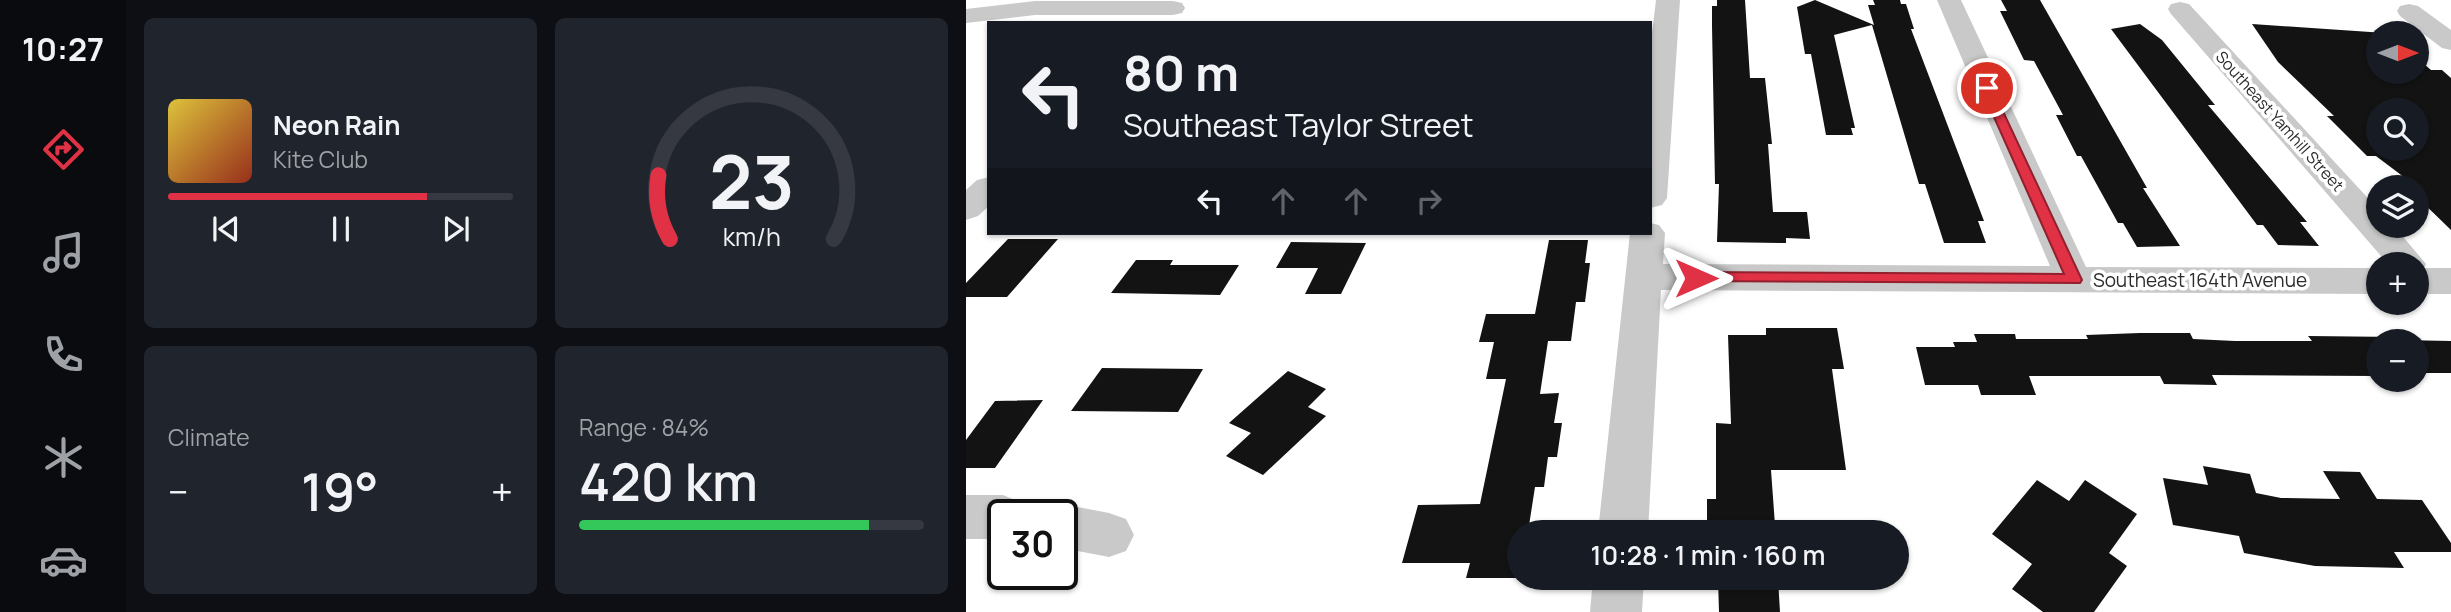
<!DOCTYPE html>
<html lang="en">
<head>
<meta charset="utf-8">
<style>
	body { margin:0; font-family:Manrope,sans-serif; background:#20242c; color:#f1f3f6; height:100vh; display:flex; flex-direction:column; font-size:26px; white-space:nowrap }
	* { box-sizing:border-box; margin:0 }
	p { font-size:23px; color:#9ea1a6 }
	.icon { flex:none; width:38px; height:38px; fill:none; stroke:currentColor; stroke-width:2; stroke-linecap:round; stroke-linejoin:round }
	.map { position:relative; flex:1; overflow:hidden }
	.side { display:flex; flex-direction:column; gap:18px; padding:18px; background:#0d0f14; width:840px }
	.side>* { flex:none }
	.banner { position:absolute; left:21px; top:21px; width:665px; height:214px; border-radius:0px; box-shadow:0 2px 5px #0004; background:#171b24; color:#f1f3f6; overflow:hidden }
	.needle { width:46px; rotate:90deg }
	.buttons { position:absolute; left:1400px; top:21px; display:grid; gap:14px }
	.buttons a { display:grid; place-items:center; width:63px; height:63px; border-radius:50%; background:#171b24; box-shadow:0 2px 5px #0004; font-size:35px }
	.speed { position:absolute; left:21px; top:499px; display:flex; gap:14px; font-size:35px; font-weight:700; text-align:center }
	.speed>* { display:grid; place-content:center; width:91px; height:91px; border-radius:50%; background:#171b24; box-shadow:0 2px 5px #0004; line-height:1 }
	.speed .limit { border:4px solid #111; border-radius:10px; background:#fff; color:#111 }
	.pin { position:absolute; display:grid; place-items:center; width:60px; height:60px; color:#fff; margin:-30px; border:4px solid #fff; border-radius:50%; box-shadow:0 2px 7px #0007 }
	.me { position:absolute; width:77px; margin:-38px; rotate:90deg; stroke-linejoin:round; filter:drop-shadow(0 0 5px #0008) }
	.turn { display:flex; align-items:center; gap:24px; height:147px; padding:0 21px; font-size:32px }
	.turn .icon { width:91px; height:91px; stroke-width:2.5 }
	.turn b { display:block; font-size:49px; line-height:60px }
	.lanes { display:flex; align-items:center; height:66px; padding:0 21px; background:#0003; justify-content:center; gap:35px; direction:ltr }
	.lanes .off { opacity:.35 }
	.big { font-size:52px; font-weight:600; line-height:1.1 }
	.side .tile { flex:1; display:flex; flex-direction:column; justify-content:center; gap:10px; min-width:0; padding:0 24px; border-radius:10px; background:#20242c }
	.side .dial { align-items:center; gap:0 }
	.dial svg { height:182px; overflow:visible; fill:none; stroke:#363941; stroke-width:7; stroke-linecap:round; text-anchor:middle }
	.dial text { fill:#f1f3f6; stroke:none }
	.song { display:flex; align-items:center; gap:21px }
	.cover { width:84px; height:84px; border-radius:10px; background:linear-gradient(135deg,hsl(50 70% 55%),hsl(10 70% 35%)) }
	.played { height:7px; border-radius:4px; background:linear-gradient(90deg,#e03145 75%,#363941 75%) }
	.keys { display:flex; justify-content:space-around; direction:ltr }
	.heat { display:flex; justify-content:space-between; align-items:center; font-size:38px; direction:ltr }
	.charge { height:10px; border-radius:5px; background:linear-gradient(90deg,#34c759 84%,#363941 0) }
	.side .tiles { flex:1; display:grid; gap:18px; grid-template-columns:repeat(2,1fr) }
	.trip { position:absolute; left:541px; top:520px; width:402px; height:70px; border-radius:35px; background:#171b24; box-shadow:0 2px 5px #0004; font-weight:600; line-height:70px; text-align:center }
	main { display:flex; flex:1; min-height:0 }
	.dock { display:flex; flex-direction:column; width:126px; justify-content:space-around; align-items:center; background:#090b0e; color:#9ea1a6 }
	.dock .icon { width:49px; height:49px }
	.dock .selected { color:#e03145 }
	.dock b { font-size:32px; color:#f1f3f6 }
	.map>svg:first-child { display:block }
	.building { fill:#131313; fill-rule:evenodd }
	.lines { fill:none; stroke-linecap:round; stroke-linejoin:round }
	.minor { fill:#c9c9c9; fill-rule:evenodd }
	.route { fill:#e03145; stroke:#92202d; stroke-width:2 }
	.labels { text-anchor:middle; stroke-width:7; stroke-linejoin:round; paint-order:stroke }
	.far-street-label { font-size:16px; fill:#2c2c2c; stroke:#fff }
	.street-label { font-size:19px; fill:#2c2c2c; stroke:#fff }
</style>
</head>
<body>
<main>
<nav class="dock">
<b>10:27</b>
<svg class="icon selected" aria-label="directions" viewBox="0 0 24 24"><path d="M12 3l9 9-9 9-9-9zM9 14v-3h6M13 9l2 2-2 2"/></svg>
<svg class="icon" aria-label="music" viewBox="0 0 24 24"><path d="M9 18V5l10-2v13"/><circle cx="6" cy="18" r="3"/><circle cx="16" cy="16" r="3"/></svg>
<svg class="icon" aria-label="phone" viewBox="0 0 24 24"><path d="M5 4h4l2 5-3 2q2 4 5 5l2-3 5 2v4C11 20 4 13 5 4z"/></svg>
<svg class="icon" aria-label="climate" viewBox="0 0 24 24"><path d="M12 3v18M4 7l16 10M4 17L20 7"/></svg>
<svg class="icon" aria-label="car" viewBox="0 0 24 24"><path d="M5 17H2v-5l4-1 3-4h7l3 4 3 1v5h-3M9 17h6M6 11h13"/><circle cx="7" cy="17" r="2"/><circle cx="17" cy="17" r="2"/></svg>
</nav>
<section class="side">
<div class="tiles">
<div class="tile">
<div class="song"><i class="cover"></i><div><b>Neon Rain</b><p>Kite Club</p></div></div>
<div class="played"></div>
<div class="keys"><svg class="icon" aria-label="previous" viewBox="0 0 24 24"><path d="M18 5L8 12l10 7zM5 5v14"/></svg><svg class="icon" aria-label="pause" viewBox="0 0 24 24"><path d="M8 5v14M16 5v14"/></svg><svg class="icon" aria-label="next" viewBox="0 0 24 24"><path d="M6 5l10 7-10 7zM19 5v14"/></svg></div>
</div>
<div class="tile dial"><svg viewBox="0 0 100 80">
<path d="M14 69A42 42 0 1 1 86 69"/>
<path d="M14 69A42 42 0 0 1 9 41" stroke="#e03145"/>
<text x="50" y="56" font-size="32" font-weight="700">23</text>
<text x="50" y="72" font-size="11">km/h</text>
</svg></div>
<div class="tile"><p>Climate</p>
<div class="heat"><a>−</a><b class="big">19°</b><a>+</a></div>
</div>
<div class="tile"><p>Range · 84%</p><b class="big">420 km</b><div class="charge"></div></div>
</div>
</section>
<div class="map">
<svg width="1485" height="612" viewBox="0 0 1485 612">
	<rect width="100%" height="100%" fill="#fff"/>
	<path class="building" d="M 751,0 L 779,0 L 784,78 L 799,78 L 806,144 L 802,144 L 807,212 L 841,212 L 844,239 L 820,238 L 820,243 L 751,242 L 753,184 L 749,184 L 746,26 L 746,6 L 751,6 Z
		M 849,0 L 908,25 L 902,5 L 909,5 L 907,0 L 934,0 L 935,4 L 940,4 L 948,29 L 945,29 L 1018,221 L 1012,221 L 1020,243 L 978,243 L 959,184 L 953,184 L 906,25 L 868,35 L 889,128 L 885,128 L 887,135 L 860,135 L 845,54 L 839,54 L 831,7 Z
		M 1035,0 L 1074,0 L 1181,188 L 1177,188 L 1214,246 L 1171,247 L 1157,223 L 1152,223 L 1115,156 L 1111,156 L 1090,115 L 1097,115 L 1068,61 L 1058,60 L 1034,11 L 1041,11 Z
		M 1174,24 L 1196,40 L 1249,105 L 1242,105 L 1341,222 L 1334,222 L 1353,246 L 1312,245 L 1297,225 L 1291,225 L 1145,29 Z
		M 1286,24 L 1419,33 L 1412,33 L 1412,72 L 1451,72 L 1451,58 L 1465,70 L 1476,70 L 1485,78 L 1485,230 L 1451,197 L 1451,187 L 1410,156 L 1401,156 L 1361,116 L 1368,116 L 1312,62 ZM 1412,110 L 1451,110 L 1451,149 L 1412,149 Z
		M 42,239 L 92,239 L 41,297 L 0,297 L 0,283 Z
		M 583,240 L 622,240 L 619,263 L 624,263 L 619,302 L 610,302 L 605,341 L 582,341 L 574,394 L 593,393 L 588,423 L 596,423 L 591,457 L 582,457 L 578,487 L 569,487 L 562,532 L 553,532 L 555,578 L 500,578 L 504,563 L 436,563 L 452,505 L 514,504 L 540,379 L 520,379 L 528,342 L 513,342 L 520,314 L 569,314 Z
		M 325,242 L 400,243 L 375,294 L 339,294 L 352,268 L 310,268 Z
		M 170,260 L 207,260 L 204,265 L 273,265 L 254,295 L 145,293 Z
		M 800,328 L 871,328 L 878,369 L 866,369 L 880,470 L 805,470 L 809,525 L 830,525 L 831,532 L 741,532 L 741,499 L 750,499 L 750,423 L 765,424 L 762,335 L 800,335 Z
		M 1174,333 L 1224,333 L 1227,339 L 1269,341 L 1346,341 L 1342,336 L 1432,337 L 1435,340 L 1485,341 L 1485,373 L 1451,373 L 1451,341 L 1412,341 L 1412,373 L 1408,373 L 1410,376 L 1246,375 L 1251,385 L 1198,384 L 1194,376 L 1063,376 L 1070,395 L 1015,395 L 1012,385 L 959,385 L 950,347 L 989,347 L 987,342 L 1011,342 L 1008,334 L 1049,334 L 1050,339 L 1122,339 L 1120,335 Z
		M 136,368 L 237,369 L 212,412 L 105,411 Z
		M 322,371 L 360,389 L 342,407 L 360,416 L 297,475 L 260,456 L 285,433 L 263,423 Z
		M 77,400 L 29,468 L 0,468 L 0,440 L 29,401 Z
		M 1237,466 L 1284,474 L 1290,493 L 1315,498 L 1374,499 L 1357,471 L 1394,472 L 1411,499 L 1456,500 L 1485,543 L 1485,552 L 1428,552 L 1438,568 L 1349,566 L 1278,553 L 1273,536 L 1207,525 L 1197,478 L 1242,485 Z
		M 1071,480 L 1103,501 L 1119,480 L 1171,514 L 1143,553 L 1161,566 L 1128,612 L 1077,612 L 1046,589 L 1066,564 L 1026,534 Z
		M 740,578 L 834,578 L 835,579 L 812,579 L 814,612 L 753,612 L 752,579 Z"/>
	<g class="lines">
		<path class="minor" d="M 690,0 L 714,0 L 701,198 L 696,205 L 684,208 L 684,50 Z
			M 971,0 L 995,0 L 1120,267 L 1412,268 L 1412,294 L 695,290 L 682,532 L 632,532 L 664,233 L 684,233 L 684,223 L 693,225 L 699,233 L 697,264 L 1084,266 Z
			M 69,1 L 207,1 L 216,3 L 219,8 L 216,13 L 207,15 L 69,15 L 0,23 L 0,9 Z
			M 1214,2 L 1223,4 L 1412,209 L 1412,226 L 1428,226 L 1460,264 L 1458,268 L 1485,268 L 1485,294 L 1451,294 L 1451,264 L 1422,264 L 1205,14 L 1202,9 L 1205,4 Z
			M 1443,4 L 1452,6 L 1485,30 L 1485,50 L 1476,48 L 1434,16 L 1431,11 L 1434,6 Z
			M 23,177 L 23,206 L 12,216 L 0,220 L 0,190 L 11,180 Z
			M 0,495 L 37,495 L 54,502 L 60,514 L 37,514 L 37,539 L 0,539 Z
			M 96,504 L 143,513 L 160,519 L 168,535 L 160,551 L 143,557 L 96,548 L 96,514 L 77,514 L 79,511 Z
			M 627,578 L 678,578 L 676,612 L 624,612 Z"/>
	</g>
	<path class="route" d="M 1016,86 L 1026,88 L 1116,280 L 1114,283 L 725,281 L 723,278 L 730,272 L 1098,274 L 1015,88 Z"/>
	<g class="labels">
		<g class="far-street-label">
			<text transform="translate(1314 121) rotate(48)" y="6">Southeast Yamhill Street</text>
		</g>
		<g class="street-label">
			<text x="1234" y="287">Southeast 164th Avenue</text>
		</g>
	</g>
</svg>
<div class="buttons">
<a><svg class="needle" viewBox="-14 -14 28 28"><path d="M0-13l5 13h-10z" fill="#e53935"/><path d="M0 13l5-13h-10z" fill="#9ea1a6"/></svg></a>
<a><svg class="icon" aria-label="search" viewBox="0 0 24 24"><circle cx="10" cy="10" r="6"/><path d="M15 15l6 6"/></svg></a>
<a><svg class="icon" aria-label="layers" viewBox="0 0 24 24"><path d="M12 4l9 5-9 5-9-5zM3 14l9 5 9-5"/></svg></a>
<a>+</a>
<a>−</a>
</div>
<div class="speed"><div class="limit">30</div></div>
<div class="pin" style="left:1021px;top:88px;background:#d93025"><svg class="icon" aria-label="arrive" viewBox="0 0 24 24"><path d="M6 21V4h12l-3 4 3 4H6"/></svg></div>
<svg class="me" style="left:730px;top:278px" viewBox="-20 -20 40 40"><path d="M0-17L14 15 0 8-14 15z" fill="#e03145" stroke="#fff" stroke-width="4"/></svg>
<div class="trip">10:28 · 1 min · 160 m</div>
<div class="banner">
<div class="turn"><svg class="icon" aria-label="left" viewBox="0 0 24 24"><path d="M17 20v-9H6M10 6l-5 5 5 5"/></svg><div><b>80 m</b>Southeast Taylor Street</div></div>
<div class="lanes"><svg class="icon" aria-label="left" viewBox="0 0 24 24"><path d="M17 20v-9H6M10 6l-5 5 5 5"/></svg><svg class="icon off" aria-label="ahead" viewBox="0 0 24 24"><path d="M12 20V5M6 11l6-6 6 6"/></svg><svg class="icon off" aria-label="ahead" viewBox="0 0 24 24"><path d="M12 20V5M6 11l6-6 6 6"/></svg><svg class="icon off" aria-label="right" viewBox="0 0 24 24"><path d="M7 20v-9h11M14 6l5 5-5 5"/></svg></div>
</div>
</div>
</main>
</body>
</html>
